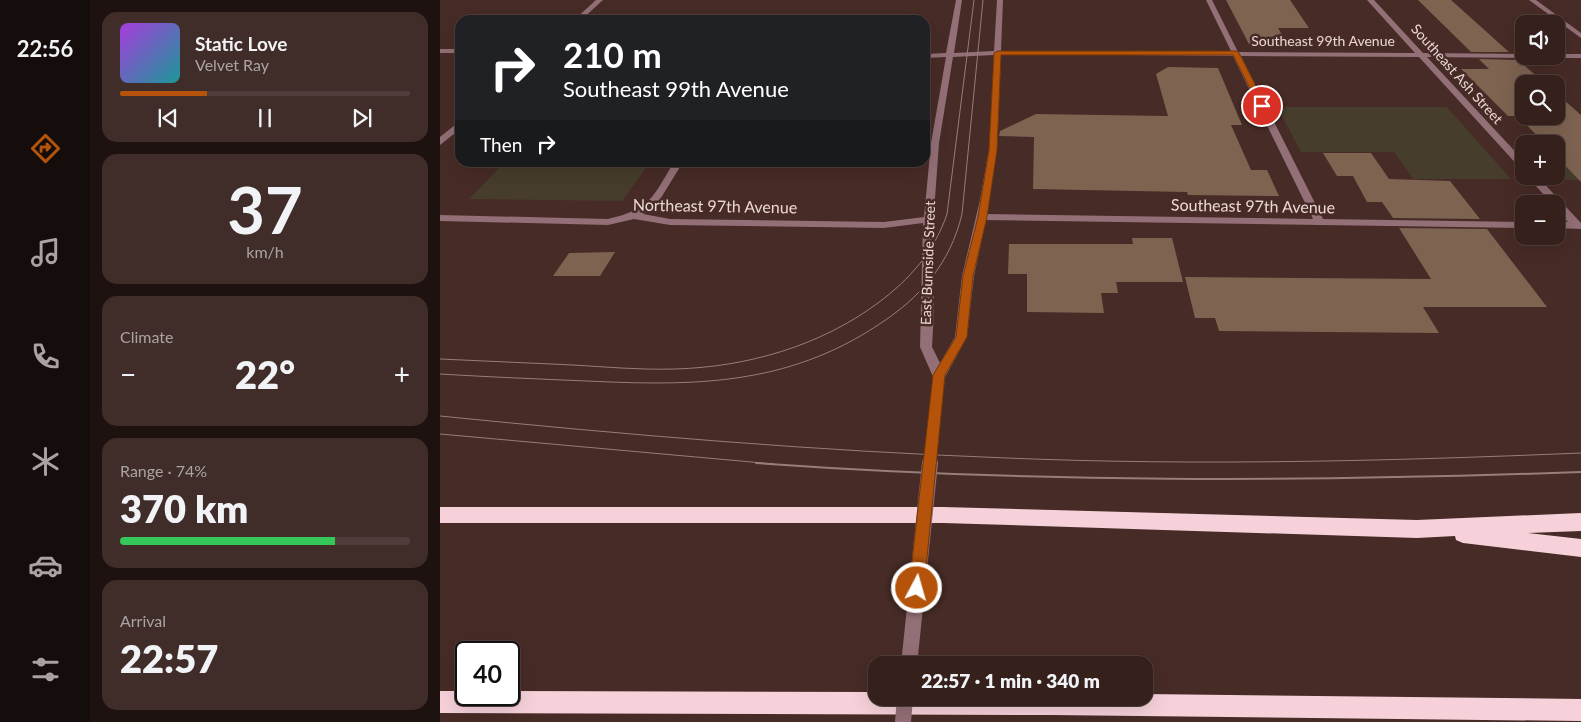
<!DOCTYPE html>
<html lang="en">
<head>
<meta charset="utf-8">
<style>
	body { margin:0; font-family:Lato,sans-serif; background:#402d29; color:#f1f3f6; height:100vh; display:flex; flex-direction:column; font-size:19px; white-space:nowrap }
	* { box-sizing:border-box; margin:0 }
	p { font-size:16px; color:#aaa3a3 }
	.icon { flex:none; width:28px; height:28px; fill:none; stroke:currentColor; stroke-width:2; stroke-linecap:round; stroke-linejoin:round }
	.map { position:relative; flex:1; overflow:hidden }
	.side { display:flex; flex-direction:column; gap:12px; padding:12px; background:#1d120f; width:350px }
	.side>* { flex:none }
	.hud { position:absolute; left:15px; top:15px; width:475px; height:152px; border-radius:15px; box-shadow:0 5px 20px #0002,0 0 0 1px #4f3e3b; background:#202124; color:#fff; overflow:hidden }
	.controls { position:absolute; left:1075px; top:15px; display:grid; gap:10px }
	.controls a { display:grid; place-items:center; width:50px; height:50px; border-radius:10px; background:#35201c; box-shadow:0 5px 20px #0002,0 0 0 1px #4f3e3b; font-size:25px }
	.speed { position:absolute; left:15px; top:641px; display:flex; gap:10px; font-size:25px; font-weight:700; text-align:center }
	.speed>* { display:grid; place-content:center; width:65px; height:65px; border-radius:50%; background:#35201c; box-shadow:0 5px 20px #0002,0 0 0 1px #4f3e3b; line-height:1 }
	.speed .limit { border:2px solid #111; border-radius:8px; background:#fff; color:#111 }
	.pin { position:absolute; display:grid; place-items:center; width:42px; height:42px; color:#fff; margin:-21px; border:2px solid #fff; border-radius:50%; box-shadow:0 1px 5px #0007 }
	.me { position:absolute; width:55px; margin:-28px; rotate:6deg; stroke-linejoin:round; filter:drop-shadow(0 0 4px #0008) }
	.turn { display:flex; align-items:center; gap:18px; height:105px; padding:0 25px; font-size:22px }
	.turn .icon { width:65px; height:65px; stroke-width:2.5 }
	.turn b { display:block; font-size:35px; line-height:42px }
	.then { display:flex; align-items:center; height:48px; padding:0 25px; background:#0003; gap:10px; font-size:19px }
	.big { font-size:38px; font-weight:800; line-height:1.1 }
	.side .widget { flex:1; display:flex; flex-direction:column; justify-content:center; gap:8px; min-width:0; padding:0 18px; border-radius:15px; background:#402d29 }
	.side .dial { align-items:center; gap:0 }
	.dial b { font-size:65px; line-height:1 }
	.song { display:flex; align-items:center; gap:15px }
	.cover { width:60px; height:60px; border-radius:8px; background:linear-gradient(135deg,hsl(280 70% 55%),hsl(180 70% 35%)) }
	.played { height:5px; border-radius:2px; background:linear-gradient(90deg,#b45309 30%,#4f3e3b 30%) }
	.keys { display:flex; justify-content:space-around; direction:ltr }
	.heat { display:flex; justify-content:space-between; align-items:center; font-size:28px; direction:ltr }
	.charge { height:8px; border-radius:4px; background:linear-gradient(90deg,#34c759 74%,#4f3e3b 0) }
	.trip { position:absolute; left:428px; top:656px; width:285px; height:50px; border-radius:15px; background:#35201c; box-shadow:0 5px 20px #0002,0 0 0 1px #4f3e3b; font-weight:800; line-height:50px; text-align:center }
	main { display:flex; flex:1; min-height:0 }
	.tab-bar { display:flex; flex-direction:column; width:90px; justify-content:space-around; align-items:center; background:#150d0b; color:#aaa3a3 }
	.tab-bar .icon { width:35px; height:35px }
	.tab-bar .selected { color:#b45309 }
	.tab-bar b { font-size:22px; color:#f1f3f6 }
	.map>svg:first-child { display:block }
	.green { fill:#463d2c }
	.building { fill:#7e6351 }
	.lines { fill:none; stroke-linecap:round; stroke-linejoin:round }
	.minor { fill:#936f77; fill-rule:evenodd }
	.highway { fill:#f6d1da; fill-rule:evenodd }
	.tram-far1 { stroke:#967e7a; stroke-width:1 }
	.tram { stroke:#967e7a; stroke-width:2 }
	.minor-bridge-far1 { stroke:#936f77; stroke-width:12 }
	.minor-bridge { stroke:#936f77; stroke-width:16 }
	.route { fill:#b45309; stroke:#753606 }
	.labels { text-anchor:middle; stroke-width:5; stroke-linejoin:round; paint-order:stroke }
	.far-street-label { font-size:14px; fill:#ebd8d4; stroke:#472b26 }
	.street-label { font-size:16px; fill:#ebd8d4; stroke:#472b26 }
</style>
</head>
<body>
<main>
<nav class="tab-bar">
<b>22:56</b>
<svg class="icon selected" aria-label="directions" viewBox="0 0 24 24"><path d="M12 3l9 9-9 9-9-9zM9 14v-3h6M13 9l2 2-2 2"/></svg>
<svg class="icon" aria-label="music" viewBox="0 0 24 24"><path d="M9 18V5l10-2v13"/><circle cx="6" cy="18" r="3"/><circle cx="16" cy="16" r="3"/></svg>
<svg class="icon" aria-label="phone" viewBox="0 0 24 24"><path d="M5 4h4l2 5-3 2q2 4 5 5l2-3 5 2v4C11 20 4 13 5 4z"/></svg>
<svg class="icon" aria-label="climate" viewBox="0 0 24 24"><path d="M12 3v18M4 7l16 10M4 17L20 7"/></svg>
<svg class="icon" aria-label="car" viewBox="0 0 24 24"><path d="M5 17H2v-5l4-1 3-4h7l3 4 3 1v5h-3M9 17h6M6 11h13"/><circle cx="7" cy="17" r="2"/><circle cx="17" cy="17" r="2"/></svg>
<svg class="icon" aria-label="filters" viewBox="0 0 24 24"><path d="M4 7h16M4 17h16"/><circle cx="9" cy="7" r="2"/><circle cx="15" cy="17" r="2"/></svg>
</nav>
<section class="side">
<div class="widget">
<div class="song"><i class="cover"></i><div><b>Static Love</b><p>Velvet Ray</p></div></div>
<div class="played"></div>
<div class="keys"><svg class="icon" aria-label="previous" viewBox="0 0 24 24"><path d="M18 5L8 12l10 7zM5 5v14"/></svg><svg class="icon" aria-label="pause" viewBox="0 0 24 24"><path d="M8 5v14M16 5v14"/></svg><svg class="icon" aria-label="next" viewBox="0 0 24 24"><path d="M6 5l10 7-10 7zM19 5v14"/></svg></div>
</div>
<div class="widget dial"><b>37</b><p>km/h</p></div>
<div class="widget"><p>Climate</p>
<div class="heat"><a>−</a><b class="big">22°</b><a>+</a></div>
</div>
<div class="widget"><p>Range · 74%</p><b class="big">370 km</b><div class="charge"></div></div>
<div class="widget"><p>Arrival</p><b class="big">22:57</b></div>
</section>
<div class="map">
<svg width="1141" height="722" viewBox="0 0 1141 722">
	<rect width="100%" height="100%" fill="#472b26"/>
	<path class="green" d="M 837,107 L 1007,107 L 1071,179 L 973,179 L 954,152 L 861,152 Z
		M 1116,154 L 1141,180 L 1115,180 L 1112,176 L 1116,176 Z
		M 64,163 L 64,162 L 209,163 L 182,201 L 29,199 Z"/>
	<path class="building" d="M 786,0 L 850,0 L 869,28 L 838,28 L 849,46 L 810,46 Z
		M 978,0 L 1011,0 L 1069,52 L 1031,52 Z
		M 1039,59 L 1078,60 L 1106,84 L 1084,84 L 1084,116 L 1116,116 L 1116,93 L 1141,115 L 1141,182 L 1116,156 L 1116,144 L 1105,144 L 1078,116 L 1068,116 L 1021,69 L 1049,69 Z
		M 728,67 L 778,68 L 802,125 L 791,125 L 811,170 L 827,170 L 839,196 L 748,195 L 747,192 L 593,189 L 594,137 L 559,136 L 560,131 L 596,114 L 728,116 L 716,74 Z
		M 883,153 L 931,153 L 949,179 L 1010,181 L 1040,219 L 953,218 L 942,202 L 927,202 L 913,176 L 897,176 Z
		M 959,228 L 1047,229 L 1107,307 L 983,307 L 999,333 L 779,331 L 775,318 L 755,318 L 745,277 L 991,279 Z
		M 692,238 L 732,238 L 743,282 L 676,282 L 678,293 L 661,293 L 664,313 L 587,312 L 587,274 L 568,274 L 569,244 L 693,244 Z
		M 175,252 L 160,276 L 113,276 L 129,253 Z"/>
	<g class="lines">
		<path class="minor" d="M 156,0 L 163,0 L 141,20 L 134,20 Z
			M 516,0 L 522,0 L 514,53 L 554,51 L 557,0 L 563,0 L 561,51 L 791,51 L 766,0 L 772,0 L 798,52 L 975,53 L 927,0 L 934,0 L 983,53 L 1084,54 L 1084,56 L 1087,56 L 1087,58 L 987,57 L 1084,161 L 1084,170 L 1081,169 L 979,57 L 801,56 L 883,219 L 1084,222 L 1084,228 L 546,220 L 534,276 L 527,337 L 504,379 L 494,379 L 480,347 L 483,223 L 444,228 L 230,225 L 194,219 L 168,225 L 0,221 L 0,215 L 168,219 C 211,209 212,198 234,162 L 243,162 L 216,206 L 203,214 L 230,219 L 444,222 L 484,217 L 491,143 L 506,57 L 485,58 L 485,54 L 506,53 ZM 584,54 L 793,56 L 873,219 L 547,214 L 557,149 L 561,55 ZM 554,55 L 549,149 L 540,200 L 522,276 L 515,337 L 500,363 L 492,347 L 494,311 L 492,240 L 499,143 L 513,57 Z
			M 1089,0 L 1096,0 L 1141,33 L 1141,38 Z
			M 0,49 L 20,49 L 20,53 L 0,53 Z
			M 1116,54 L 1141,54 L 1141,58 L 1113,58 L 1113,56 L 1116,56 Z
			M 20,121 L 20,129 L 0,145 L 0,137 Z
			M 1087,176 L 1097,176 L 1141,223 L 1141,229 L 1116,228 L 1116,222 L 1128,222 L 1116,209 L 1116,204 L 1112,204 Z"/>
		<path class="highway" d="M 0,507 L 503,507 L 977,520 L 1141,513 L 1141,531 L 1088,533 L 1141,539 L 1141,557 L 1023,543 L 1016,540 L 1015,536 L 977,538 L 503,523 L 0,523 Z
			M 0,691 L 26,691 L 26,695 L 69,695 L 69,691 L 436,692 L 436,698 L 704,698 L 704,694 L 1141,699 L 1141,721 L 611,715 L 0,713 Z"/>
		<path class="tram-far1" d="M 0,359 C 44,361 89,363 133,365 C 167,367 201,370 235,369 C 307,367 380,346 438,303 C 470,279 494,252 507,214 L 534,0
			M 0,374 C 49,377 98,379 147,381 C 253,386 346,386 438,325 C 480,298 510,264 522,214 L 543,0
			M 0,416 C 189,435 377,451 567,458 C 758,466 950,461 1141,453
			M 0,434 L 334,464"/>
		<path class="tram" d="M 316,463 C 591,483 866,482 1141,472"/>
		<path class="minor-bridge-far1" d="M 490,464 L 499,375"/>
		<path class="minor-bridge" d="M 469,665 L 490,463
			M 463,722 L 465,698"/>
	</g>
	<path class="route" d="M 558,51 L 796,51 L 799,53 L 826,106 L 822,108 L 819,106 L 793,55 L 561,55 L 557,150 L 547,217 L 533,276 L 527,337 L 505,375 L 484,588 L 482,593 L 477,595 L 472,593 L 469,588 L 493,375 L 516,337 L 523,276 L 538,217 L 549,150 L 554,53 Z"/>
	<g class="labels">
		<g class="far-street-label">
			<text x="883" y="46">Southeast 99th Avenue</text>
			<text transform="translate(1017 74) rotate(48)" y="5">Southeast Ash Street</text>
			<text transform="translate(488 263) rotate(-88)" y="5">East Burnside Street</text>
		</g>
		<g class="street-label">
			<text transform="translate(275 206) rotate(1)" y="6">Northeast 97th Avenue</text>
			<text transform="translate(813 206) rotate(1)" y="6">Southeast 97th Avenue</text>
		</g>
	</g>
</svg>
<div class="controls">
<a><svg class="icon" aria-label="sound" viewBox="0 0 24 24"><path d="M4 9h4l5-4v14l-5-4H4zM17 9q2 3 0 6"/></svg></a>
<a><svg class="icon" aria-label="search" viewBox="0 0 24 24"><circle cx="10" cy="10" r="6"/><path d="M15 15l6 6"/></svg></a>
<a>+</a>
<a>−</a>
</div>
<div class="speed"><div class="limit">40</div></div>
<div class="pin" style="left:822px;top:106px;background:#d93025"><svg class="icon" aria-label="arrive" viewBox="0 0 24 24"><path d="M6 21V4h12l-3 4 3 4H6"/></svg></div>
<svg class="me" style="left:477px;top:588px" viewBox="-20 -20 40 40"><circle r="17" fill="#b45309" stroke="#fff" stroke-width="3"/><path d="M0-11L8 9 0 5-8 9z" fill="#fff"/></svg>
<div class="trip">22:57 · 1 min · 340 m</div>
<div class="hud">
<div class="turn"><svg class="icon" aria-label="right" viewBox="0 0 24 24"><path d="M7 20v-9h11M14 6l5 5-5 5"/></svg><div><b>210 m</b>Southeast 99th Avenue</div></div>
<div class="then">Then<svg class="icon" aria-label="right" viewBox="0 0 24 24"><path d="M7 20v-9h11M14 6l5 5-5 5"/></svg></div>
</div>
</div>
</main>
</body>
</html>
